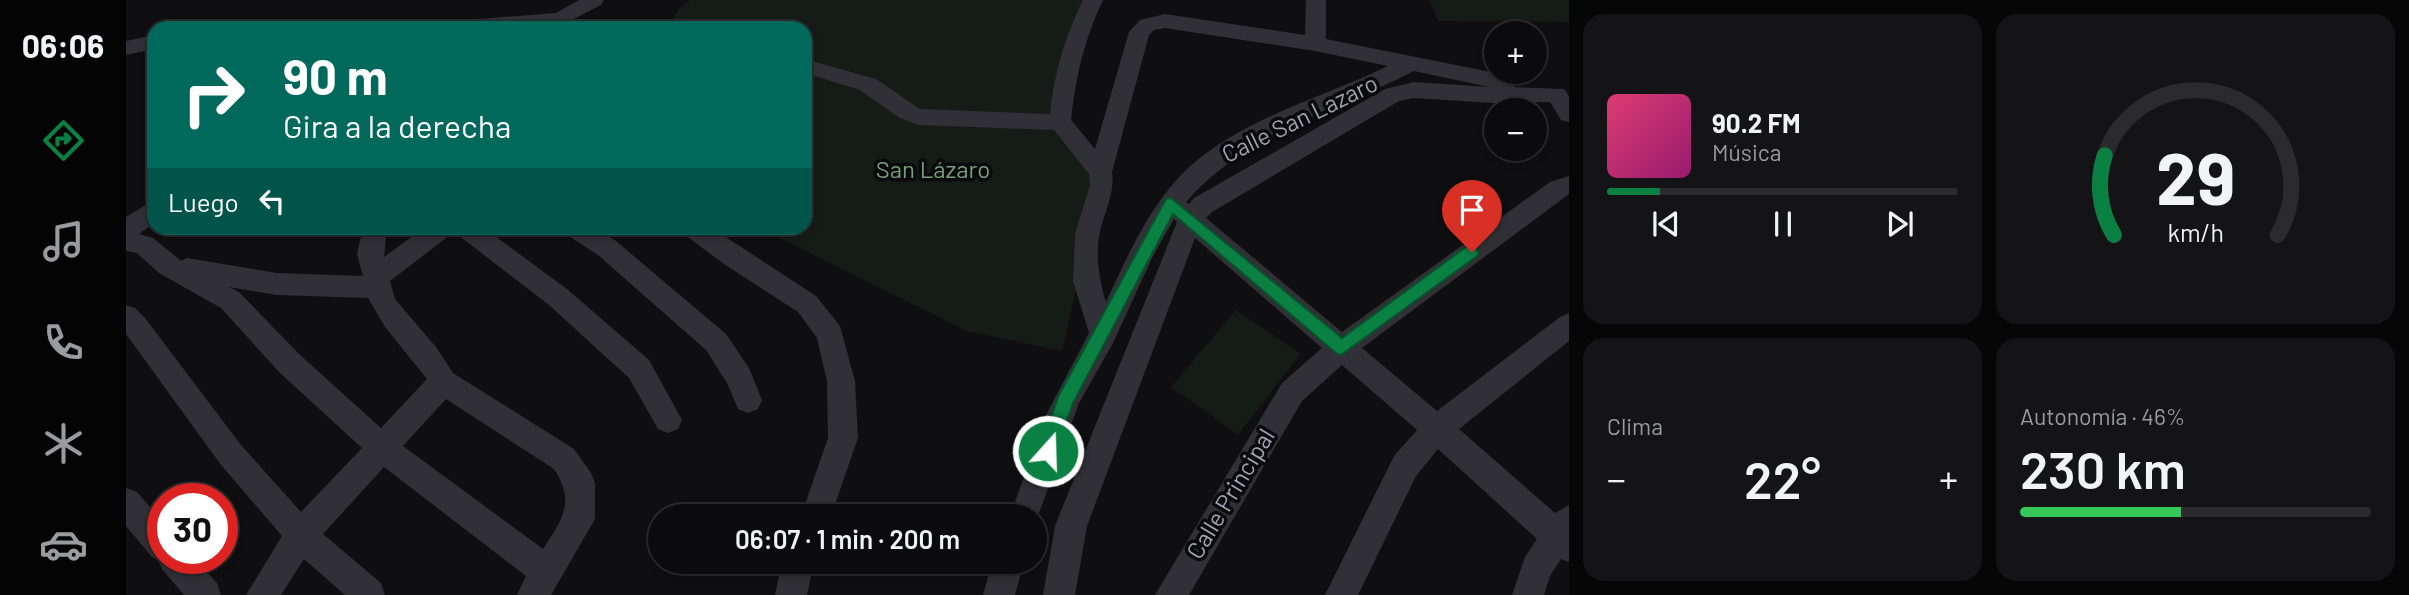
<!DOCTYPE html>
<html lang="es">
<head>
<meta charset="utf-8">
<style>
	body { margin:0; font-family:Barlow,sans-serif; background:#141416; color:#f1f3f6; height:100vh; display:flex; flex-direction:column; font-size:26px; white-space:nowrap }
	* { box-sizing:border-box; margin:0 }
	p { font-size:23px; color:#9a9b9d }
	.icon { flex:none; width:38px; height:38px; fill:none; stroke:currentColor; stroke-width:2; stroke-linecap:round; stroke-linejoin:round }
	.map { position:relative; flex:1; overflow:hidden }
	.side { display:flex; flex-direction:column; gap:14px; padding:14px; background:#060607; width:840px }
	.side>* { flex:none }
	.hud { position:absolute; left:21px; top:21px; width:665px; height:214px; border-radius:21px; box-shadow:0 4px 10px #0003,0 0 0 2px #2b2b2e; background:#00695c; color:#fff; overflow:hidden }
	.fabs { position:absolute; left:1358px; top:21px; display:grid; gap:14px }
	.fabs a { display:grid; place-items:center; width:63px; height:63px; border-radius:50%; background:#0b0b0d; box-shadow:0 4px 10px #0003,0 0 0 2px #2b2b2e; font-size:35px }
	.speed { position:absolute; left:21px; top:483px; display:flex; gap:14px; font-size:35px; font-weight:700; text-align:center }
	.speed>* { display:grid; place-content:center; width:91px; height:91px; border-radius:50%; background:#0b0b0d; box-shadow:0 4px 10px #0003,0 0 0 2px #2b2b2e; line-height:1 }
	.speed .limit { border:10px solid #d22; background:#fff; color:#111 }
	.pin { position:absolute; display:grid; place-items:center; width:60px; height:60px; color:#fff; margin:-72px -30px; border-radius:50% 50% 50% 0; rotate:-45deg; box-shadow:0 0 7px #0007 }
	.pin .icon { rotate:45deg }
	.me { position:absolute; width:77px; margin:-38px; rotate:20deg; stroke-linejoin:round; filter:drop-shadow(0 0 5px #0008) }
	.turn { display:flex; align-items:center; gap:24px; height:147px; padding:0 21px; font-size:32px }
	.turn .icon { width:91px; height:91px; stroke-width:2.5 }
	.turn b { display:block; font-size:49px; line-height:60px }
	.then { display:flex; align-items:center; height:66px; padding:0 21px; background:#0003; gap:14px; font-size:26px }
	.big { font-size:52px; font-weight:600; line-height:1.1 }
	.side .widget { flex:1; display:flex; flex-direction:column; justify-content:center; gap:10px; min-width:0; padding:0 24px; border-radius:21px; background:#141416 }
	.side .dial { align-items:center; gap:0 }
	.dial svg { height:182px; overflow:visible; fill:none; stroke:#2b2b2e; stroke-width:7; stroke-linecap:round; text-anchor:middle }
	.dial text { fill:#f1f3f6; stroke:none }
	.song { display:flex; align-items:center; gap:21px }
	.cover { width:84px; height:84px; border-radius:10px; background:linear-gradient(135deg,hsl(340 70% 55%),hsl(320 70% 35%)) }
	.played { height:7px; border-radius:4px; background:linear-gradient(90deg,#0b8043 15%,#2b2b2e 15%) }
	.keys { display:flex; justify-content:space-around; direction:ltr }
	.heat { display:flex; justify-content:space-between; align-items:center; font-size:38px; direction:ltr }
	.charge { height:10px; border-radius:5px; background:linear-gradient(90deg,#34c759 46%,#2b2b2e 0) }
	.side .tiles { flex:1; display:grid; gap:14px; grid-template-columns:repeat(2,1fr) }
	.trip { position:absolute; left:522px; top:504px; width:399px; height:70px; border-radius:35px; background:#0b0b0d; box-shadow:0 4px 10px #0003,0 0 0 2px #2b2b2e; font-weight:600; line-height:70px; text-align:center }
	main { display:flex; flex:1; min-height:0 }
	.menu { display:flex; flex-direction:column; width:126px; justify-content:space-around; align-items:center; background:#040405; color:#9a9b9d }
	.menu .icon { width:49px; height:49px }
	.menu .active { color:#0b8043 }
	.menu b { font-size:32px; color:#f1f3f6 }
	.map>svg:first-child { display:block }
	.green { fill:#151b17 }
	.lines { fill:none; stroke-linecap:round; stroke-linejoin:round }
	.minor { fill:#303036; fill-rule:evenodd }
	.route { fill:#0b8043; stroke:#07532c; stroke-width:2 }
	.labels { text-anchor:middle; stroke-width:7; stroke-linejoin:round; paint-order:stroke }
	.street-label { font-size:24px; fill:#9fa3b2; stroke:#0a0a0c }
	.park-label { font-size:24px; fill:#759f7d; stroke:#0a0a0c }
</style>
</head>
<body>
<main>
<nav class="menu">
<b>06:06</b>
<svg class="icon active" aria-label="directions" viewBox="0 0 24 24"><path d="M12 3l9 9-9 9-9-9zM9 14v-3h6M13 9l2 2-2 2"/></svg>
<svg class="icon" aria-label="music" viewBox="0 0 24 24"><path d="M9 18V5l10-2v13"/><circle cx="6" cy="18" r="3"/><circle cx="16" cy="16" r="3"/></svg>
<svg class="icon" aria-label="phone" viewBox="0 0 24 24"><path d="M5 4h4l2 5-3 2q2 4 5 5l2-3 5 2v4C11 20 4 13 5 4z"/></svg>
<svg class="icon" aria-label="climate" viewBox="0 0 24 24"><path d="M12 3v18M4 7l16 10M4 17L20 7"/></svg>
<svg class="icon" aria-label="car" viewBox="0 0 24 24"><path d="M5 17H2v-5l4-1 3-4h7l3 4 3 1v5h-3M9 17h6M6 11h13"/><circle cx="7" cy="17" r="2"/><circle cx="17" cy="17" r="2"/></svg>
</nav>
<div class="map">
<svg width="1443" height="595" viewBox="0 0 1443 595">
	<rect width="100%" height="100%" fill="#0f0f11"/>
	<path class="green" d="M 564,0 L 976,0 L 927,122 L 973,174 L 968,212 L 936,351 L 841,331 L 633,228 L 679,228 L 679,28 L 542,28 L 551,11 Z
		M 1304,0 L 1443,0 L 1443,22 L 1312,21 Z
		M 1110,310 L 1175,354 L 1112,435 L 1045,387 Z"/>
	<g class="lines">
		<path class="minor" d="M 453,0 L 478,0 L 475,5 L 434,26 L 317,28 L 320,23 L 327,21 L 430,13 Z
			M 957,0 L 977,0 C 958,41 950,75 945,120 L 969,149 L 1003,32 L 1014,20 L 1039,14 L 1179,35 L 1180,0 L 1200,0 L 1200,39 L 1380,75 L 1388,78 L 1391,83 L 1388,87 L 1438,89 L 1443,96 L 1443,122 L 1435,120 L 1424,102 L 1368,103 L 1288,98 L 1273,101 L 1086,212 L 1080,218 L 1216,332 L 1424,182 L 1443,176 L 1443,194 L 1236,348 L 1311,411 L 1434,317 L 1443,313 L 1443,341 L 1333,429 L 1429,513 L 1443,505 L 1443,562 L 1435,559 L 1424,576 L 1418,595 L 1386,595 L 1399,557 L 1411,539 L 1312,449 L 1290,476 L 1232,595 L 1199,595 L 1268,456 L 1291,430 L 1216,365 L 1176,401 L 1063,595 L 1029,595 L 1156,383 L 1196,348 L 1069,238 L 961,526 L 949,595 L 917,595 L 929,526 L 1051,222 L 1048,219 L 1027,256 L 987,343 L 953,403 L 908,527 L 908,516 L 884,516 L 920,415 L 963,333 L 947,281 L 949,234 L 964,185 L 963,174 L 928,130 L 792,125 L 772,117 L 734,90 L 679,73 L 679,59 L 750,79 L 794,109 L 924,114 C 928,72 939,37 957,0 ZM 1039,28 L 1189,51 L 1262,66 C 1188,102 1095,123 1042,190 C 1015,224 998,264 980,302 C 973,280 969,254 974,231 C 979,211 989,193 986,172 L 1023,35 L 1028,30 ZM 1288,71 L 1363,87 L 1288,82 L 1259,89 L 1068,198 L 1063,204 L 1060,202 C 1119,134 1210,111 1288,71 Z
			M 101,21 L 131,23 L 134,28 L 91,28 L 94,23 Z
			M 28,35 L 28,49 L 0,55 L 0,41 Z
			M 28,200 L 28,223 L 13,234 L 27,238 L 55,261 L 61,258 L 151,273 L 237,276 L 231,254 L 237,228 L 261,228 L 258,257 L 298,228 L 327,228 L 324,235 L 264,281 L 269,299 L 310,347 L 327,373 L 448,449 L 465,473 L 469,483 L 469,519 L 425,595 L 391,595 L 400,576 L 258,467 L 197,534 L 255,583 L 259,595 L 219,595 L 178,559 L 155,595 L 120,595 L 156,536 L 95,465 L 0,334 L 0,305 L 9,308 L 19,318 L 115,445 L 175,512 L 236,448 L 153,372 L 95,308 L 33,273 L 11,253 L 0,251 L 0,217 ZM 103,287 L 151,295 L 242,298 L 259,327 L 301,379 L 255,428 L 173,354 L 113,292 ZM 320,399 L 428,469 C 450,503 436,519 417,549 L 277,446 Z
			M 329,228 L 358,228 L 441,289 L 523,360 L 556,420 L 552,429 L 542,433 L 532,429 L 503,378 L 423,305 L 332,235 Z
			M 438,228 L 469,228 L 490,241 L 600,334 L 623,368 L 636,400 L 632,409 L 622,413 L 612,409 L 601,383 L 580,350 L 472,255 L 441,235 Z
			M 556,228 L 586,228 L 690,296 L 714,326 L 729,381 L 732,438 L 705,516 L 675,516 L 702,438 L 701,381 L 691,338 L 672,312 L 598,264 L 559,235 Z
			M 0,488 L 11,492 L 37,522 L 37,558 L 68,558 L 91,583 L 95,595 L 58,595 L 36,569 L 32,560 L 26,557 L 0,526 Z
			M 656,562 L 688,562 L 681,595 L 649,595 Z
			M 866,562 L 898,562 L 889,595 L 857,595 Z"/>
	</g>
	<path class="route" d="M 1045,198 L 1216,338 L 1340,247 L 1346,246 L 1353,252 L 1351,256 L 1215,355 L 1210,353 L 1047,214 L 947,403 L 928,457 L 922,459 L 915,457 L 913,451 L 933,395 L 1040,199 Z"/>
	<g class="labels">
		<g class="street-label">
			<text transform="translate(1174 119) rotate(-26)" y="8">Calle San Lazaro</text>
			<text transform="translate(1105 494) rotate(-59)" y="8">Calle Principal</text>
		</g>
		<g class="park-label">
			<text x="807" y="178">San Lázaro</text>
		</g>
	</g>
</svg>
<div class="fabs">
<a>+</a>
<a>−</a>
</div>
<div class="speed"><div class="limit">30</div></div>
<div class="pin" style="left:1346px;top:252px;background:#d93025"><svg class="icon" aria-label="arrive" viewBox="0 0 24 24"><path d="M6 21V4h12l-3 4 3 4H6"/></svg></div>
<svg class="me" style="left:922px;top:451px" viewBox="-20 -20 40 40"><circle r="17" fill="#0b8043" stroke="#fff" stroke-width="3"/><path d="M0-11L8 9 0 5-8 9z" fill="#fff"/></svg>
<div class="trip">06:07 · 1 min · 200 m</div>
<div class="hud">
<div class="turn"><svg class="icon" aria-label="right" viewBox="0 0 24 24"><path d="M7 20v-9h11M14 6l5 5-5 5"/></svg><div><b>90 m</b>Gira a la derecha</div></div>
<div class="then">Luego<svg class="icon" aria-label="left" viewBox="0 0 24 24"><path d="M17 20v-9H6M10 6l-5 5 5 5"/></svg></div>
</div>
</div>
<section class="side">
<div class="tiles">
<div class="widget">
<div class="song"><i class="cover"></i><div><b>90.2 FM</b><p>Música</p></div></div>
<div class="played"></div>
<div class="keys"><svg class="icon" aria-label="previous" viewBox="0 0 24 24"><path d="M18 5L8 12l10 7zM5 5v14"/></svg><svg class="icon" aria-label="pause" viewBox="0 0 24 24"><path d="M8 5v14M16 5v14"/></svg><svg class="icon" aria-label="next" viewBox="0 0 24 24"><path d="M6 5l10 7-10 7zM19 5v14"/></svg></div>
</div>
<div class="widget dial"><svg viewBox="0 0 100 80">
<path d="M14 69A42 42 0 1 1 86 69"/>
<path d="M14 69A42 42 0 0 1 10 34" stroke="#0b8043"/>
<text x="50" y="56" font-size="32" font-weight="700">29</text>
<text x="50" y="72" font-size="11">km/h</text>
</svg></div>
<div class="widget"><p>Clima</p>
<div class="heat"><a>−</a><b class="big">22°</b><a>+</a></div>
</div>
<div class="widget"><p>Autonomía · 46%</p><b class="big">230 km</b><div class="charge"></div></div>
</div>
</section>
</main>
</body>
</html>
